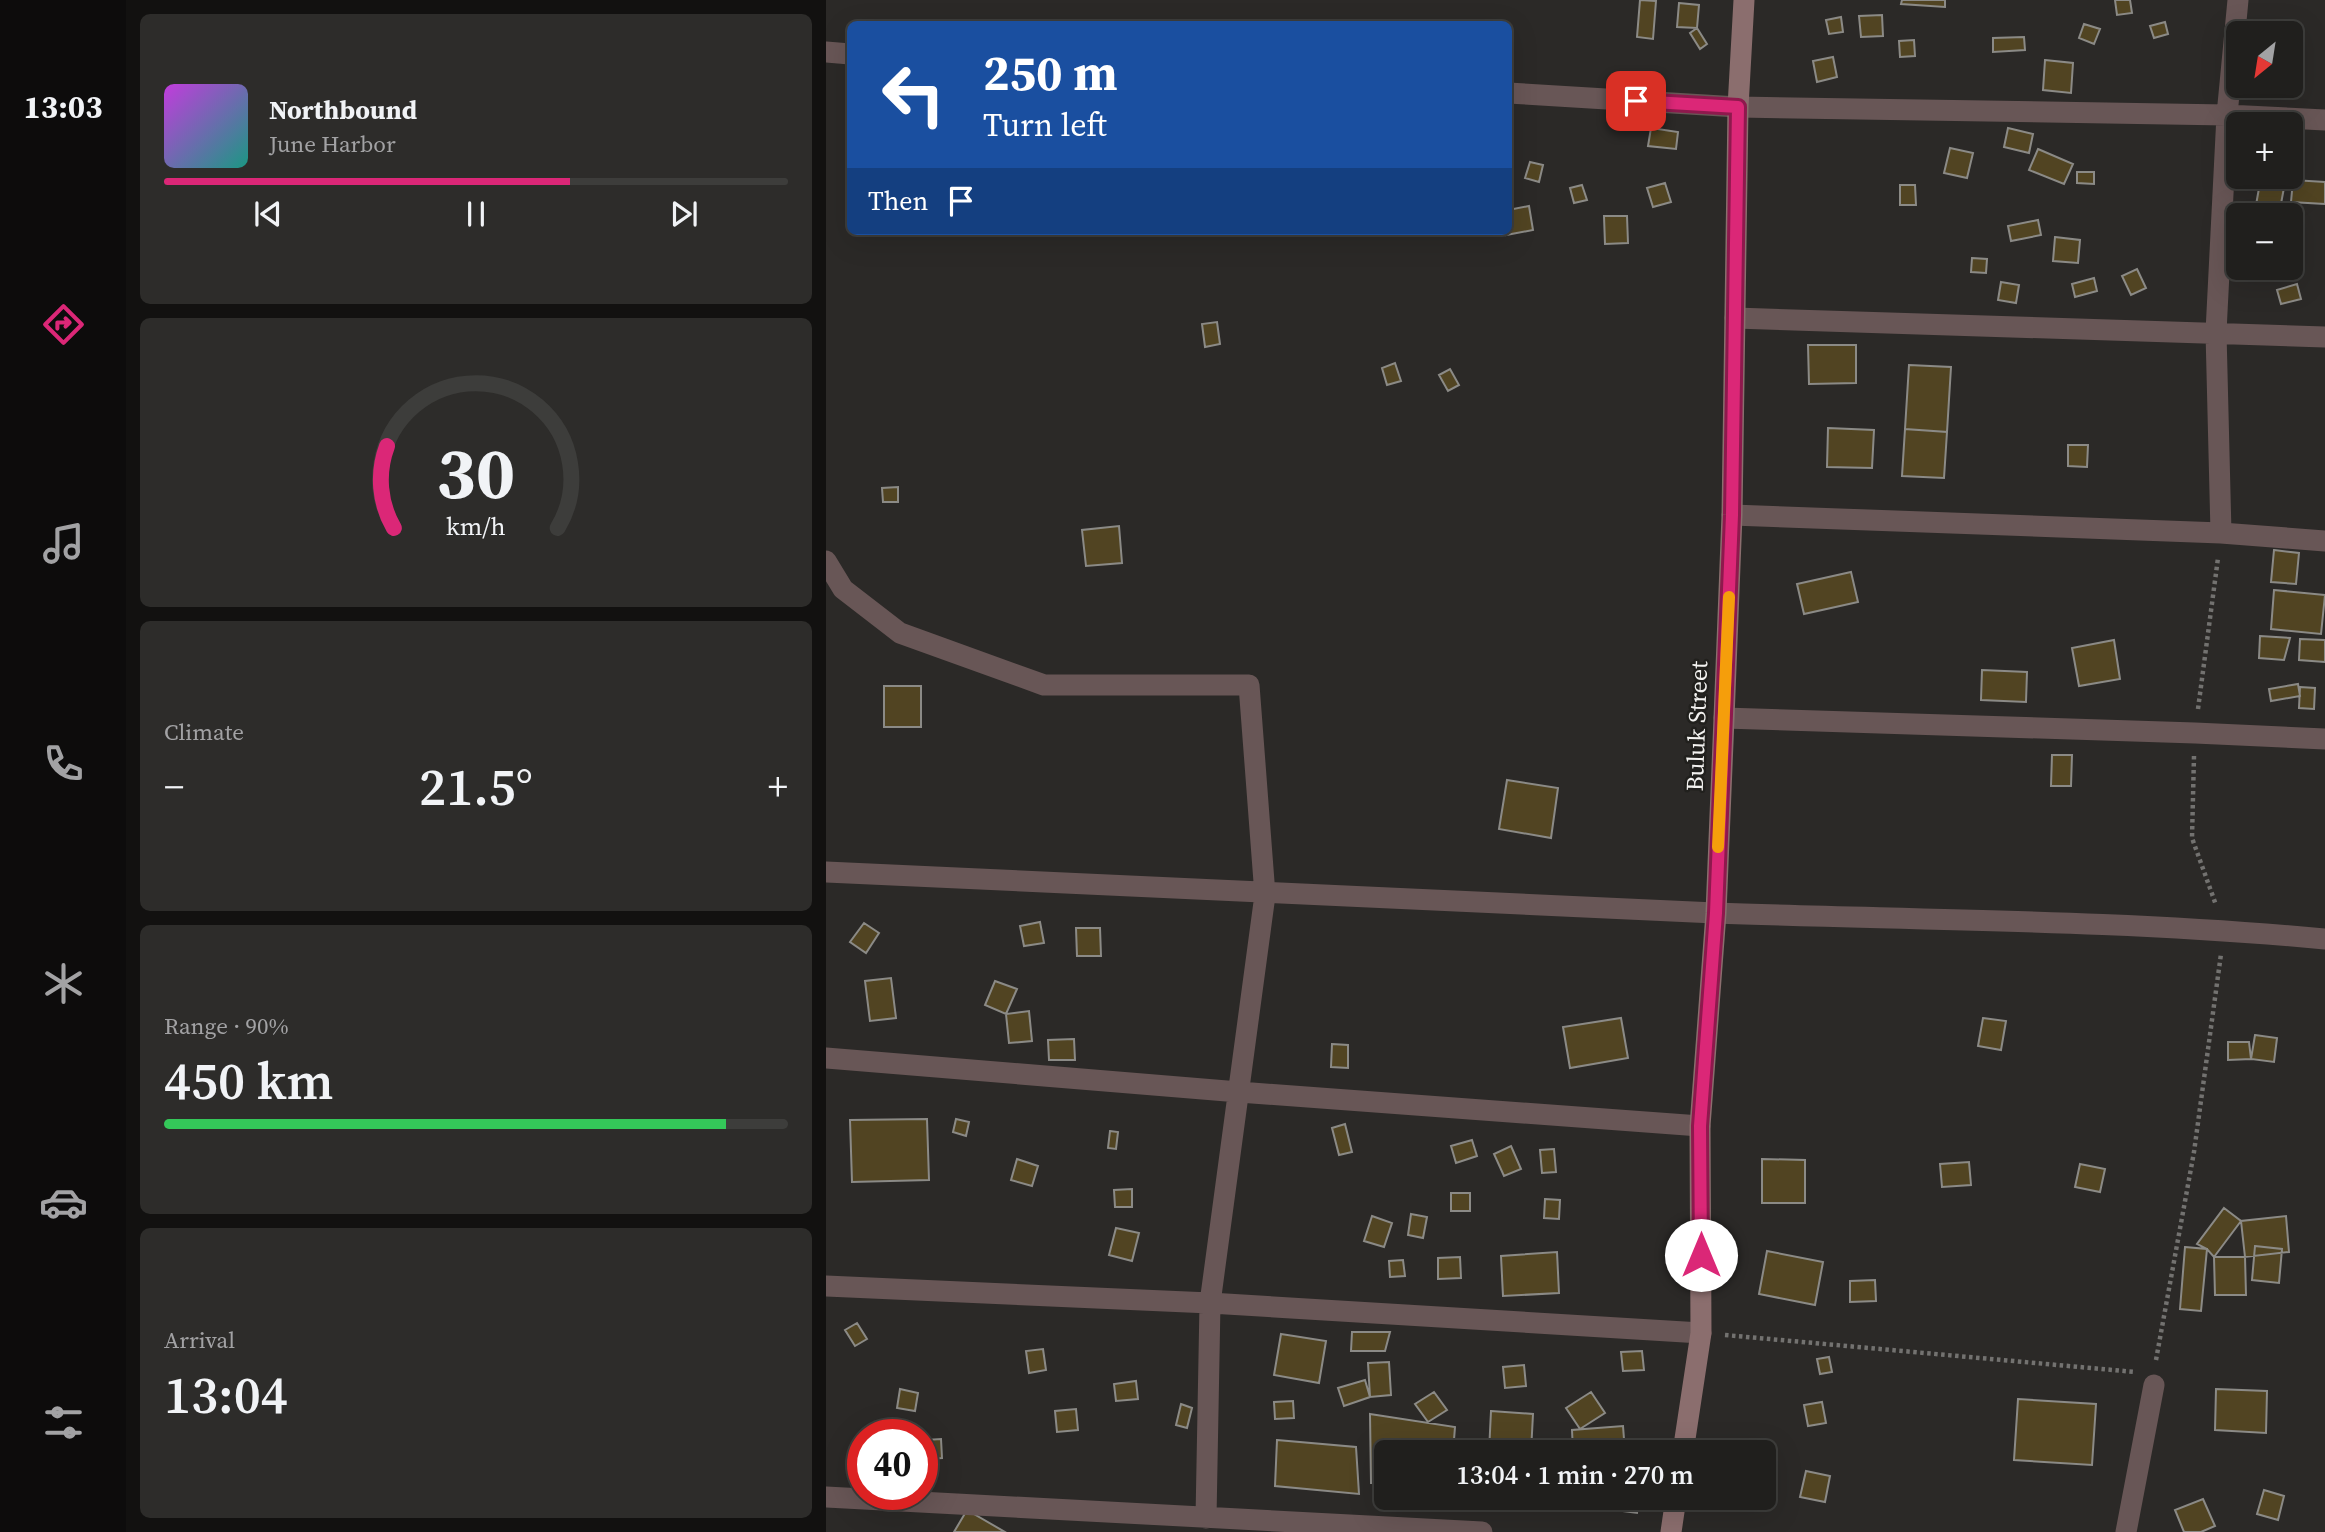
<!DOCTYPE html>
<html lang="en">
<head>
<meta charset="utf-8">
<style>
	body { margin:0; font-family:"Source Serif 4",serif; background:#2d2c2a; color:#f1f3f6; height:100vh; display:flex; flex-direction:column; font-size:26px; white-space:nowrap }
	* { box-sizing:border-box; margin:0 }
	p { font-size:23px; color:#a2a2a4 }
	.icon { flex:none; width:38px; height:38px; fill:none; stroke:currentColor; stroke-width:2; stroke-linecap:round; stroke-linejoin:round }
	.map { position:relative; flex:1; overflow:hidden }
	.panel { display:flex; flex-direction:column; gap:14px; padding:14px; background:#121110; width:700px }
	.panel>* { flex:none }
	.guide { position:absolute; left:21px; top:21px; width:665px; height:214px; border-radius:10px; box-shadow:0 7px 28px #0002,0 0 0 2px #3d3d3b; background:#1a4fa0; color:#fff; overflow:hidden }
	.needle { width:46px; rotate:210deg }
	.buttons { position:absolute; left:1400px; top:21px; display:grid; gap:14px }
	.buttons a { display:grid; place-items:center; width:77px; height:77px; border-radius:10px; background:#201f1d; box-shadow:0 7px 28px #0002,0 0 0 2px #3d3d3b; font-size:35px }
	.speed { position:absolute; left:21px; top:1419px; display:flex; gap:14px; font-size:35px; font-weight:700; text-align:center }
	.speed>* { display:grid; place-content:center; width:91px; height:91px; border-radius:50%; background:#201f1d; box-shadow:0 7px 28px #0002,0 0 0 2px #3d3d3b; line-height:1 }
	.speed .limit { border:10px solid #d22; background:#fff; color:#111 }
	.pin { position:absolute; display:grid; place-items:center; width:60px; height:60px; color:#fff; margin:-30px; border-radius:14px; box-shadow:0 4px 10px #0006 }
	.me { position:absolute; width:77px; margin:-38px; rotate:0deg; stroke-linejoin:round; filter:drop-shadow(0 0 5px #0008) }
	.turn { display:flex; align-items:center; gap:24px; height:147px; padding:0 21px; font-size:32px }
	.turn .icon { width:91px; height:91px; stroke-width:2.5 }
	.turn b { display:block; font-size:49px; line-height:60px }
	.then { display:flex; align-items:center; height:66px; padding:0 21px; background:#0003; gap:14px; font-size:26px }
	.big { font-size:52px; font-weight:600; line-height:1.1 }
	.panel .tile { flex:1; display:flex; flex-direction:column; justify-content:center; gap:10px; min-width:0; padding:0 24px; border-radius:10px; background:#2d2c2a }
	.panel .dial { align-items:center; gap:0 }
	.dial svg { height:182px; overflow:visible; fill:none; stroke:#3d3d3b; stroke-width:7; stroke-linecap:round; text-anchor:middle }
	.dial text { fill:#f1f3f6; stroke:none }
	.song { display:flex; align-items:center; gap:21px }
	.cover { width:84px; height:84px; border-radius:10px; background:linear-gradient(135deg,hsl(290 70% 55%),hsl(170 70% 35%)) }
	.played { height:7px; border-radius:4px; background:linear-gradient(90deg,#db2777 65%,#3d3d3b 65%) }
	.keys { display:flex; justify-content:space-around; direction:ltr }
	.heat { display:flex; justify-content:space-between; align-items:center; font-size:38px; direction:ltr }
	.charge { height:10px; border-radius:5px; background:linear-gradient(90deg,#34c759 90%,#3d3d3b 0) }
	.trip { position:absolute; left:548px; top:1440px; width:402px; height:70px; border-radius:10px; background:#201f1d; box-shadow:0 7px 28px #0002,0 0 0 2px #3d3d3b; font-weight:600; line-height:70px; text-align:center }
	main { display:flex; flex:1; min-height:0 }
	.tabs { display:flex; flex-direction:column; width:126px; justify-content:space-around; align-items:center; background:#0d0c0c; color:#a2a2a4 }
	.tabs .icon { width:49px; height:49px }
	.tabs .current { color:#db2777 }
	.tabs b { font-size:32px; color:#f1f3f6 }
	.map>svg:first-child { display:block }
	.building { fill:#514422; stroke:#8b8a86; stroke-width:2 }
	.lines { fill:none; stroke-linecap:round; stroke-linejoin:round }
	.path { stroke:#737270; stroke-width:4.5; stroke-dasharray:3.5 3.5; stroke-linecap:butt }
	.street { stroke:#685656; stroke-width:21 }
	.secondary { stroke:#8b6e6e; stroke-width:21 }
	.route-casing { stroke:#8e194d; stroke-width:18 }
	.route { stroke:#db2777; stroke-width:12 }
	.slow { stroke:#f59e0b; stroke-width:12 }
	.labels { text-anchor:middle; stroke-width:5; stroke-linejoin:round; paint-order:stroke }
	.street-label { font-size:24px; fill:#f3f2f0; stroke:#21201d }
</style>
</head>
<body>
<main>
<nav class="tabs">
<b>13:03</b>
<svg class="icon current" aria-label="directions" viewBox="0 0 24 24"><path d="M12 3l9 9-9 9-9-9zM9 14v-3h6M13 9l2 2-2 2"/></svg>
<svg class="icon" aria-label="music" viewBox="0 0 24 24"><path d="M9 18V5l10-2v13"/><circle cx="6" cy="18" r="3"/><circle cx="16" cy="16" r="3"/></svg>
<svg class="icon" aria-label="phone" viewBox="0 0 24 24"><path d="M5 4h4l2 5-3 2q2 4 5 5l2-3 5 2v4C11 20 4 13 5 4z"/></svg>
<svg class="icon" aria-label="climate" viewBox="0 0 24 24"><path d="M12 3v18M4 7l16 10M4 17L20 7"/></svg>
<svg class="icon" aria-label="car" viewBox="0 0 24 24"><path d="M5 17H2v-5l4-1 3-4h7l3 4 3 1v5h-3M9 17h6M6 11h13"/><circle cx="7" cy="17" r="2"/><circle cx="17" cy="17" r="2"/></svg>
<svg class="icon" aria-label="filters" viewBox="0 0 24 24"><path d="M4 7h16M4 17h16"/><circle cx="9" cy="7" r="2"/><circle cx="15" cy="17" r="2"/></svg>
</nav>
<section class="panel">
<div class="tile">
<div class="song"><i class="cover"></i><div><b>Northbound</b><p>June Harbor</p></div></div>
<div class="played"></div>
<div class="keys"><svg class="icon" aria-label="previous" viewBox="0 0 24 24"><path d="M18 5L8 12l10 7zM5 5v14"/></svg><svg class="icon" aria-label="pause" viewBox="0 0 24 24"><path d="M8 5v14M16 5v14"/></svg><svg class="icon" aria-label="next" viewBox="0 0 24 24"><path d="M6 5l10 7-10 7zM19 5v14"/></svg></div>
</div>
<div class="tile dial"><svg viewBox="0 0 100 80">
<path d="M14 69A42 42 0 1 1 86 69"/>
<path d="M14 69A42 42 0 0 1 11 33" stroke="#db2777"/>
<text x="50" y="56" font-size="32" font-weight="700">30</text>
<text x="50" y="72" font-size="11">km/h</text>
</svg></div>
<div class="tile"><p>Climate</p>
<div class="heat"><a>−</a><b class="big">21.5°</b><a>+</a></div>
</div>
<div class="tile"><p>Range · 90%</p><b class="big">450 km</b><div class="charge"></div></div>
<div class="tile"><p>Arrival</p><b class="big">13:04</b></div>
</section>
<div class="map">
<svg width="1499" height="1532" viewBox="0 0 1499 1532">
	<rect width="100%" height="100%" fill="#2b2927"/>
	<path class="building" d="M 814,0 L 830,1 L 827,39 L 811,37 Z
		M 1076,0 L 1119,0 L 1119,7 L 1075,4 Z
		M 1289,0 L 1304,0 L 1306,13 L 1291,15 Z
		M 853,3 L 873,5 L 871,28 L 851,27 Z
		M 1056,15 L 1057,36 L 1035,37 L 1033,16 Z
		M 1015,17 L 1017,32 L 1003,34 L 1000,20 Z
		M 1339,22 L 1342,34 L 1328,38 L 1324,26 Z
		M 1258,24 L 1274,29 L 1268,44 L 1253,38 Z
		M 871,28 L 881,44 L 874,49 L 864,33 Z
		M 1198,37 L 1199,50 L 1167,52 L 1167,38 Z
		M 1088,40 L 1089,56 L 1074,57 L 1073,41 Z
		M 1007,57 L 1011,77 L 991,82 L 987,61 Z
		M 1219,60 L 1247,63 L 1245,93 L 1217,90 Z
		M 825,128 L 852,132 L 850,149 L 822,146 Z
		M 1182,128 L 1207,134 L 1203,153 L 1178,147 Z
		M 1124,148 L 1147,153 L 1141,178 L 1118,173 Z
		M 1212,149 L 1247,164 L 1238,184 L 1203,170 Z
		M 704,162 L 717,165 L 713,182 L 699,178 Z
		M 1251,172 L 1268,172 L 1268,184 L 1251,183 Z
		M 1435,177 L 1460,177 L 1454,209 L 1430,205 Z
		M 1467,180 L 1499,182 L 1499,204 L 1465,202 Z
		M 839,183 L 845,202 L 827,207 L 821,188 Z
		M 756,185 L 761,200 L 748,203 L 744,188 Z
		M 1074,185 L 1089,185 L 1090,205 L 1074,205 Z
		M 703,206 L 707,230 L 680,235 L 679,231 L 682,231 L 682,210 Z
		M 778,216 L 801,216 L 802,243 L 779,244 Z
		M 1212,220 L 1215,235 L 1185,241 L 1182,226 Z
		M 1229,237 L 1254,240 L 1252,263 L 1227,261 Z
		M 1146,258 L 1161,259 L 1160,273 L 1145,272 Z
		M 1311,269 L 1320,288 L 1305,295 L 1296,276 Z
		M 1268,278 L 1271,291 L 1249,297 L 1246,284 Z
		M 1175,282 L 1193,285 L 1190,303 L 1172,300 Z
		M 1471,284 L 1475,299 L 1455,304 L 1451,290 Z
		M 391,322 L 394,344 L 379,347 L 376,324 Z
		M 982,345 L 1030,345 L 1030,383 L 983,384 Z
		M 569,363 L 575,381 L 561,385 L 556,368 Z
		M 1083,365 L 1125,367 L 1121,432 L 1079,429 Z
		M 624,369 L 633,385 L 622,391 L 613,375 Z
		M 1002,428 L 1048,430 L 1046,468 L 1001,467 Z
		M 1079,429 L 1121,432 L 1118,478 L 1076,476 Z
		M 1242,445 L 1262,445 L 1261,467 L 1242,466 Z
		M 72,487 L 72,502 L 57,502 L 56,488 Z
		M 293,526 L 296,563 L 260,566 L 256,530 Z
		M 1448,550 L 1473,553 L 1470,584 L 1445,582 Z
		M 1025,572 L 1032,602 L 978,614 L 971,584 Z
		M 1448,590 L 1499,595 L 1495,634 L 1445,629 Z
		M 1434,636 L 1464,638 L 1458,660 L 1433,658 Z
		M 1474,639 L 1499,640 L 1499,662 L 1473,660 Z
		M 1288,640 L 1294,679 L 1253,686 L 1246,648 Z
		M 1156,670 L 1201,672 L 1200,702 L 1155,700 Z
		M 1472,684 L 1474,696 L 1445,701 L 1443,689 Z
		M 58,686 L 95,686 L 95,727 L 58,727 Z
		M 1474,687 L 1489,688 L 1488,709 L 1473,708 Z
		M 1226,755 L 1246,755 L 1245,786 L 1225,786 Z
		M 681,780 L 732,788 L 725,838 L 673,829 Z
		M 214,922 L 218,943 L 198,946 L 194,926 Z
		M 38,923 L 53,933 L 40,953 L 24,942 Z
		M 250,928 L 274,928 L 275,956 L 251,956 Z
		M 65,978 L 70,1018 L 44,1021 L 39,981 Z
		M 169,981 L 191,989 L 180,1014 L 159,1005 Z
		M 203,1011 L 206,1041 L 183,1043 L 180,1014 Z
		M 795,1018 L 802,1058 L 744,1068 L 737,1027 Z
		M 1157,1018 L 1180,1021 L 1175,1050 L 1152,1046 Z
		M 1429,1035 L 1451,1038 L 1448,1062 L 1425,1059 Z
		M 248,1039 L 249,1060 L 223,1060 L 222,1040 Z
		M 1402,1042 L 1423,1042 L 1425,1059 L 1402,1060 Z
		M 506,1044 L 522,1045 L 522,1068 L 505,1067 Z
		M 101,1119 L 103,1180 L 26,1182 L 24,1120 Z
		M 130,1119 L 143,1122 L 140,1136 L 127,1132 Z
		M 519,1124 L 526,1152 L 513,1155 L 506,1128 Z
		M 284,1131 L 292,1132 L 290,1149 L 282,1148 Z
		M 646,1140 L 651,1156 L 630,1163 L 625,1146 Z
		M 685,1146 L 695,1169 L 678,1176 L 668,1154 Z
		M 728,1149 L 730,1172 L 716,1173 L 714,1150 Z
		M 191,1159 L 212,1166 L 206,1186 L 185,1180 Z
		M 936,1159 L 979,1160 L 979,1203 L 936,1203 Z
		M 1143,1162 L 1145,1185 L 1116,1187 L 1114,1164 Z
		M 1254,1164 L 1279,1169 L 1274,1192 L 1249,1187 Z
		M 306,1189 L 306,1207 L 289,1207 L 288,1190 Z
		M 625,1193 L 644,1193 L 644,1211 L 625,1211 Z
		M 719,1199 L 734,1200 L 733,1219 L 718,1218 Z
		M 1398,1208 L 1415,1221 L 1388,1257 L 1381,1249 L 1371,1244 Z
		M 585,1214 L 601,1217 L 597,1238 L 582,1235 Z
		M 546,1216 L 566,1223 L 558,1247 L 538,1241 Z
		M 1460,1216 L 1463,1252 L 1419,1257 L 1415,1221 Z
		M 290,1228 L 313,1233 L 306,1261 L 283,1255 Z
		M 1429,1246 L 1456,1249 L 1453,1283 L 1426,1280 Z
		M 1359,1247 L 1381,1249 L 1375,1311 L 1354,1309 Z
		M 941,1251 L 997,1262 L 989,1305 L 933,1294 Z
		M 731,1252 L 733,1293 L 677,1296 L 675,1256 Z
		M 634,1257 L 635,1278 L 612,1279 L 612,1258 Z
		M 1388,1257 L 1419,1257 L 1420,1295 L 1389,1295 Z
		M 577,1260 L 579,1276 L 564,1277 L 563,1261 Z
		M 1049,1280 L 1050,1301 L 1024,1302 L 1024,1281 Z
		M 31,1323 L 41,1339 L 29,1346 L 19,1330 Z
		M 526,1332 L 564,1332 L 559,1351 L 525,1351 Z
		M 455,1334 L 500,1341 L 493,1383 L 448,1375 Z
		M 217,1349 L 220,1370 L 203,1373 L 200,1351 Z
		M 816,1351 L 818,1370 L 797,1371 L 795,1352 Z
		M 1003,1357 L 1006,1372 L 994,1374 L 991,1359 Z
		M 563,1362 L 565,1395 L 544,1397 L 542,1363 Z
		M 698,1365 L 700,1386 L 679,1388 L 677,1367 Z
		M 539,1380 L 544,1397 L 518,1406 L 512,1388 Z
		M 310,1381 L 312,1399 L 290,1401 L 288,1384 Z
		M 74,1389 L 92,1393 L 89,1411 L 71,1408 Z
		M 1390,1389 L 1441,1391 L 1440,1433 L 1389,1430 Z
		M 608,1392 L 621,1410 L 602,1422 L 589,1404 Z
		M 765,1392 L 779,1413 L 754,1429 L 740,1408 Z
		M 1192,1399 L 1270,1404 L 1266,1465 L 1188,1460 Z
		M 467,1401 L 468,1418 L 449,1419 L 448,1402 Z
		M 996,1402 L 1000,1423 L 982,1426 L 978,1405 Z
		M 355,1404 L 366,1408 L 361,1428 L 350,1425 Z
		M 250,1409 L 252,1430 L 231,1432 L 229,1411 Z
		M 665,1411 L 707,1414 L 705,1452 L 663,1452 Z
		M 544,1414 L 629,1427 L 627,1452 L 560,1452 L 560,1483 L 545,1483 Z
		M 797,1426 L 799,1452 L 747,1452 L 746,1430 Z
		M 115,1439 L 116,1458 L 102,1459 L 100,1440 Z
		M 451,1440 L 530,1447 L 533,1494 L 449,1486 Z
		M 980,1471 L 1004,1476 L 999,1502 L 974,1497 Z
		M 1438,1490 L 1458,1496 L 1452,1520 L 1431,1514 Z
		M 789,1498 L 813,1498 L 811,1513 L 788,1510 Z
		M 1377,1499 L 1389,1526 L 1375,1532 L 1358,1532 L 1349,1510 Z
		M 141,1510 L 179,1532 L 128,1532 Z"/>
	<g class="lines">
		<path class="path" d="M 1372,709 L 1392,558
			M 1368,756 L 1366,838 L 1390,905
			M 899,1335 L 1309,1372
			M 1330,1360 L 1368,1152 L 1395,954"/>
		<path class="street" d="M 0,52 L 24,54
			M 682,93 L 912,107 L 1401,115 L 1499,120
			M 909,318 L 1499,337
			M 906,515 L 1395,533 L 1499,541
			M 1395,533 L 1390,332 L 1401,115 L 1412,0
			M 0,561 L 17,589 L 74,633 L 218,685 L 423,685 L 439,895 L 384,1303 L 380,1518
			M 898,718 L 1369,733 L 1499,739
			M 0,872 C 296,887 592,902 889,913 C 1092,920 1297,920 1499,939
			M 0,1058 L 413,1092 L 874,1126
			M 0,1286 L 384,1303 L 875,1333
			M 0,1497 L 656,1532
			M 1300,1532 L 1328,1385"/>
		<path class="secondary" d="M 857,1452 L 875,1333 L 874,1126 L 890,913 L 898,718 L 906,515 L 912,107 L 918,0
			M 845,1532 L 850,1498"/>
	</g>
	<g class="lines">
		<g class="route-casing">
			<path id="route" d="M 810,101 L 912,107 L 906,515 L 890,913 L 874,1126 L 875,1255"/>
		</g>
		<use href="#route" class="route"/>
		<path class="slow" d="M 892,847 L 903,597"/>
	</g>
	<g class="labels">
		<g class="street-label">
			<text transform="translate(871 726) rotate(-88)" y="8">Buluk Street</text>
		</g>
	</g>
</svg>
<div class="buttons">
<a><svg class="needle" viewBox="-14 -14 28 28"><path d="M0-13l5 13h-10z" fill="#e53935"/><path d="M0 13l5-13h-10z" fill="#a2a2a4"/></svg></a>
<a>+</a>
<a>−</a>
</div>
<div class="speed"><div class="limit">40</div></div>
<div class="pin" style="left:810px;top:101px;background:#d93025"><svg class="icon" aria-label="arrive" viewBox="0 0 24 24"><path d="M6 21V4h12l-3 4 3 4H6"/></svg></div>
<svg class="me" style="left:875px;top:1255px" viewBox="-20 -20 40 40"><circle r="19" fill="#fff"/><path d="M0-13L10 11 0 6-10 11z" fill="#db2777"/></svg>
<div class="trip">13:04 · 1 min · 270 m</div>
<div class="guide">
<div class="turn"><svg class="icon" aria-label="left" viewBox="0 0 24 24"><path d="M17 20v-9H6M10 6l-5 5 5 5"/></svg><div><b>250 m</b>Turn left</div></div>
<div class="then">Then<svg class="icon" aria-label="arrive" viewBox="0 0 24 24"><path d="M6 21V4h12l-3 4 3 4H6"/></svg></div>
</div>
</div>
</main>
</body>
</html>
